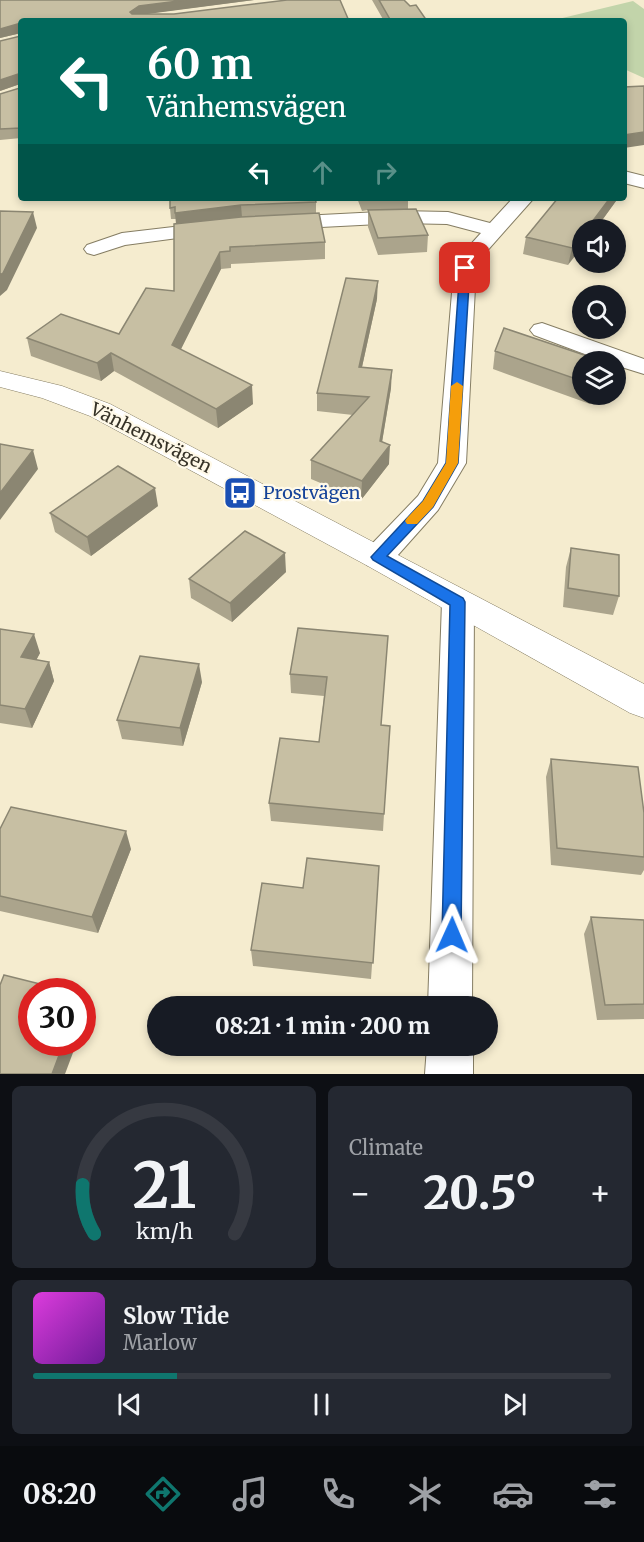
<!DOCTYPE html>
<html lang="en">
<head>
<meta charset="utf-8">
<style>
	body { margin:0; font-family:Merriweather,serif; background:#242831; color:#f1f3f6; height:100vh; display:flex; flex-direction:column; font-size:22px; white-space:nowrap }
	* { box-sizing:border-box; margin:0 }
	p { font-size:20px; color:#9ea1a6 }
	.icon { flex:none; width:33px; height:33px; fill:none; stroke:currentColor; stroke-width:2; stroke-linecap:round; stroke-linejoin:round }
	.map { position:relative; height:1074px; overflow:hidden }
	.panel { display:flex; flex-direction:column; gap:12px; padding:12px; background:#0d0f14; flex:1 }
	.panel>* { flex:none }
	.banner { position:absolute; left:18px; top:18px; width:609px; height:183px; border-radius:6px; box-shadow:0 3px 9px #0003; background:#00695c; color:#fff; overflow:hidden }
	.buttons { position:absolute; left:572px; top:219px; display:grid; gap:12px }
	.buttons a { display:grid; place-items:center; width:54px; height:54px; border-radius:50%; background:#171b24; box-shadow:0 3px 9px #0003; font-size:30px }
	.speed { position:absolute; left:18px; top:978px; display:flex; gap:12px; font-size:30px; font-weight:700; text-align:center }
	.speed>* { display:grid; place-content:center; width:78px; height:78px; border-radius:50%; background:#171b24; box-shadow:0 3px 9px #0003; line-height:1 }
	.speed .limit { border:9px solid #d22; background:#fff; color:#111 }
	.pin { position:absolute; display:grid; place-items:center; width:51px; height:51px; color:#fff; margin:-26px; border-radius:12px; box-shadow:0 3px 9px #0006 }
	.me { position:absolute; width:66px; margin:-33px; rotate:1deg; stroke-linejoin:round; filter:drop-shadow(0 0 4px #0008) }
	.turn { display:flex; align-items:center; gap:21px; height:126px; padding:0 30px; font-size:27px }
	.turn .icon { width:78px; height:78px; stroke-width:2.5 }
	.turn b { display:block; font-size:42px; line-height:51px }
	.lanes { display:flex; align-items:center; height:57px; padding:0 30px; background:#0003; justify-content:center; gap:30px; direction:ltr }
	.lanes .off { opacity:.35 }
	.big { font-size:45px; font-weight:800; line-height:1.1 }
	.panel .card { flex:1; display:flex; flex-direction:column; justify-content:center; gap:9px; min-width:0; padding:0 21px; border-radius:9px; background:#242831 }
	.panel .dial { align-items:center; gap:0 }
	.dial svg { height:156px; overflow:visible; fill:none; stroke:#363941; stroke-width:7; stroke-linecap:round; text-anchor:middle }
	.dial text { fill:#f1f3f6; stroke:none }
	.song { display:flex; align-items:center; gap:18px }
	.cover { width:72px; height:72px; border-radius:9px; background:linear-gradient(135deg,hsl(300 70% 55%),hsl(280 70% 35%)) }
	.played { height:6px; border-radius:3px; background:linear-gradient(90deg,#0f766e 25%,#363941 25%) }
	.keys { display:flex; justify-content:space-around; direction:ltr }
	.heat { display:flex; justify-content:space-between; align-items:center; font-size:33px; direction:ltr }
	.panel .tiles { flex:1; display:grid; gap:12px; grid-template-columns:1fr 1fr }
	.card:last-child { grid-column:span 2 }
	.trip { position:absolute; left:147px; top:996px; width:351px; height:60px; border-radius:30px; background:#171b24; box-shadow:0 3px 9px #0003; font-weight:800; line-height:60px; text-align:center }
	.dock { display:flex; height:96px; justify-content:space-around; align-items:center; background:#090b0e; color:#9ea1a6 }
	.dock .icon { width:42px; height:42px }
	.dock .current { color:#0f766e }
	.dock b { font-size:27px; color:#f1f3f6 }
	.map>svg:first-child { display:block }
	.green { fill:#c2d4aa }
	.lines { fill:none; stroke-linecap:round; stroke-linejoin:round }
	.street-casing { stroke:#857d63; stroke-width:2 }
	.secondary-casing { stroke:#857d63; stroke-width:1 }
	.street { fill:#fff; fill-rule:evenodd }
	.secondary { fill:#fff; fill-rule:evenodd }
	.wall { fill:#aba48c }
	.shaded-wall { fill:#8b8672 }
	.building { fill:#c7bfa3; stroke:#8b8672; stroke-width:1.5 }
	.route { fill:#1a73e8; stroke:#114b97; stroke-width:1.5 }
	.slow { fill:#f59e0b }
	.labels { text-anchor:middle; stroke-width:4.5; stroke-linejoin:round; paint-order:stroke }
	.street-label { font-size:18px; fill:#363227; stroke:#fff9e8 }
	.transit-label { font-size:18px; fill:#164399; stroke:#fff9e8; text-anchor:start }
</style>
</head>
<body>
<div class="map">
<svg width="644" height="1074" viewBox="0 0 644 1074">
	<rect width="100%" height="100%" fill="#f5eccf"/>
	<path class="green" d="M 633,1 L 644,9 L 644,78 L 624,69 L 624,21 L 550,21 Z"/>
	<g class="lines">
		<g class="street-casing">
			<path id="street" d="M 624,171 L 644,176 L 644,188 L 624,183 Z
				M 513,198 L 534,198 L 479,260 L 476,268 L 466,463 L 438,510 L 389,565 L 378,568 L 367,565 L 363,557 L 367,549 L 418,496 L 438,463 L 454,268 L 462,254 L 481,233 L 447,224 L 399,223 L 282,229 L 275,227 L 272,223 L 275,219 L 282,217 L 399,211 L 448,212 L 490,223 Z
				M 216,222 L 223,224 L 226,228 L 223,232 L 125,245 L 94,255 L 87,253 L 84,249 L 87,245 L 122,233 Z
				M 542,323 L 644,359 L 644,374 L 615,365 L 615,362 L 606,362 L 534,335 L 530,330 L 534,325 Z
				M 458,590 L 469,594 L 474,602 L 472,1006 L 428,1006 L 442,602 L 447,594 Z
				M 427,1046 L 473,1046 L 473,1074 L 425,1074 Z"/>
		</g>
		<g class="secondary-casing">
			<path id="secondary" d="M 0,371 L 62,386 L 110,404 L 644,684 L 644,718 L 630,713 L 366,565 L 90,416 L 42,398 L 0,387 Z"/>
		</g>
		<use href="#street" class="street"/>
		<use href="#secondary" class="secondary"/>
	</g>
	<path class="wall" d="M 0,0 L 254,0 L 144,14 L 349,21 L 21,21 L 21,138 L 0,140 L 0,94 L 20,88 L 20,84 L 0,91 L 21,36 L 21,33 L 0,38 Z
		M 372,0 L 404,0 L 427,21 L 384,21 Z
		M 357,198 L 416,198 L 415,200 L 408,200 L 408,209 L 428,235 L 427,252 L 378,255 L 368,227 L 368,210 L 362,211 Z
		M 558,198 L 617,198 L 616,201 L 595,230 L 582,230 L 568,265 L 523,254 L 526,237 Z
		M 316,202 L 316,213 L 325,242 L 325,259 L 231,264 L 231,268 L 221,269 L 181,349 L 253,404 L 218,428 L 114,371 L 101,381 L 31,356 L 27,338 L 119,334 L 174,291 L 176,224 L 176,219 L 171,219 L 170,208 Z
		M 377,299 L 362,367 L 391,388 L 382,442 L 389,464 L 361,500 L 311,479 L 311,460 L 353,415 L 317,411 L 317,393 Z
		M 495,351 L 582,362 L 582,394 L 598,394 L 590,404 L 493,369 Z
		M 158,506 L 91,556 L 55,532 L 50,513 Z
		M 571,548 L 619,596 L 613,615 L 563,607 L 566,567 Z
		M 286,572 L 232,622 L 191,598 L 189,579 Z
		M 298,628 L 381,725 L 384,814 L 383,831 L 271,821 L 269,803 L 319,742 L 324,696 L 291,693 L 290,674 Z
		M 0,629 L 40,653 L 36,660 L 49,662 L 54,681 L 32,728 L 0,723 Z
		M 202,682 L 183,746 L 122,739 L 117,720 Z
		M 551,759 L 644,813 L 644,870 L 641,875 L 551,865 L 546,777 Z
		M 0,829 L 131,849 L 98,933 L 0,911 Z
		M 379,866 L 371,979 L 253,966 L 251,950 L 303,888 Z
		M 591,917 L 644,920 L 644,1019 L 597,1020 L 584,934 Z"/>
	<path class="shaded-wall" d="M 186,0 L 254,0 L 140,15 L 131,21 L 130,12 L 139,6 Z
		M 21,23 L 21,33 L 0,38 L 0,29 Z
		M 18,74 L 20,84 L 0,91 L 0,80 Z
		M 644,132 L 644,145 L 624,148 L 624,135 Z
		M 610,198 L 617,198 L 616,201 L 595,230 L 586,230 Z
		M 241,205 L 242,217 L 176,224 L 175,213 Z
		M 33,212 L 37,228 L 7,290 L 0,296 L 0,275 Z
		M 582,235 L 582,247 L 568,265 L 572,248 Z
		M 220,252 L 221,269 L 174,363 L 172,345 Z
		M 378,281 L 377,299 L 358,385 L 359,367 Z
		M 111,353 L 114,371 L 101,381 L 97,363 Z
		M 392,370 L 391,388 L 379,460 L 390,445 L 389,464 L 361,500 L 362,481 L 380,441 Z
		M 252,385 L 253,404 L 218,428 L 216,409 Z
		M 592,394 L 598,394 L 590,404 Z
		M 33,450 L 38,469 L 0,520 L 0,493 Z
		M 155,488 L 158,506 L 91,556 L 87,537 Z
		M 285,553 L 286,572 L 232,622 L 230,603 Z
		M 34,634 L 40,653 L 28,676 L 21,657 Z
		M 49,662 L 54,681 L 32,728 L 25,709 Z
		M 199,664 L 202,682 L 183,746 L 180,728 Z
		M 126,831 L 131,849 L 98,933 L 92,917 Z
		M 83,994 L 90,1009 L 82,1028 L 82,995 Z
		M 64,1042 L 77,1042 L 65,1074 L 52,1074 Z"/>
	<path class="building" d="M 0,0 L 186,0 L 139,6 L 130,12 L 132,14 L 174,14 L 287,0 L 340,0 L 349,21 L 21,21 L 21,76 L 18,74 L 0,80 L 0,41 L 21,36 L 21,23 L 0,29 Z
		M 379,0 L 404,0 L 410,6 L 416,5 L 427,21 L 391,21 Z
		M 21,78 L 21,128 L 0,129 L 0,94 L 20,88 Z
		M 644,86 L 644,132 L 624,135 L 624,87 Z
		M 170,198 L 315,198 L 316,202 L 241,205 L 175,213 L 175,207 L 170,208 Z
		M 362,198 L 397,198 L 362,199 Z
		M 558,198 L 610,198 L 586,230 L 582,230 L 582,235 L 572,248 L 526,237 Z
		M 416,209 L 428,235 L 378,238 L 368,210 Z
		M 0,211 L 33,212 L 3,273 L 0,275 Z
		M 319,213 L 325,242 L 230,247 L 230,251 L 220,252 L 172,345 L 252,385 L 216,409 L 111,353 L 97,363 L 27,338 L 61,314 L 119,334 L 146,288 L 174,291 L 174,224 L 241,217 Z
		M 346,278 L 378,281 L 359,367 L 392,370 L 380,441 L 390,445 L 362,481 L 311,460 L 369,397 L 317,393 Z
		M 504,328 L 605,362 L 582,362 L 582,381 L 495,351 Z
		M 0,444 L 33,450 L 0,493 Z
		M 118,466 L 155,488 L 87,537 L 50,513 Z
		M 245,531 L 285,553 L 230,603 L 189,579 Z
		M 571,548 L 619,555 L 619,596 L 568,588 Z
		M 298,628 L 388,636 L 381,725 L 390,726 L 384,814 L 269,803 L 280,738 L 319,742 L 327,677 L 290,674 Z
		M 0,629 L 34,634 L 21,657 L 49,662 L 25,709 L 0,705 Z
		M 140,656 L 199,664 L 180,728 L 117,720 Z
		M 551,759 L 638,767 L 644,813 L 644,857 L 557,848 Z
		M 11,807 L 126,831 L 92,917 L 0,896 L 0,829 Z
		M 307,858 L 379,866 L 373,963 L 251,950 L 262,883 L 303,888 Z
		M 591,917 L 644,920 L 644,1004 L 605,1005 Z
		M 4,975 L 72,992 L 32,992 L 32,1042 L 64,1042 L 52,1074 L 0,1074 L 0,985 Z"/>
	<path class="route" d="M 465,265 L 470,268 L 458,463 L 433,507 L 387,556 L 463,598 L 465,602 L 461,935 L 459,942 L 452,945 L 445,942 L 442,935 L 450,605 L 373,560 L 371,557 L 423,501 L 446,463 L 460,268 Z"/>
	<path class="slow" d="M 457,382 L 463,386 L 458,463 L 433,507 L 417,524 L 407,524 L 405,521 L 407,518 L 423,501 L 446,463 L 451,386 Z"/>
	<defs>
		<g id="bus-square" transform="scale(1.725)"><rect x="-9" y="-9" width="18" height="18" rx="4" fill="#1a4fb4" stroke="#fff9e8"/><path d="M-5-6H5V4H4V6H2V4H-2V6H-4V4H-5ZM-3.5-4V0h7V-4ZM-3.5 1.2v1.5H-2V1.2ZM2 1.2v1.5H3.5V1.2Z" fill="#fff"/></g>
	</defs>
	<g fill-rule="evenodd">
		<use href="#bus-square" x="240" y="493"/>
	</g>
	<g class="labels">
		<g class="street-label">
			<text transform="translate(151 438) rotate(27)" y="6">Vänhemsvägen</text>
		</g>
		<g class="transit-label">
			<text x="263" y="499">Prostvägen</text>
		</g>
	</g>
</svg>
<div class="buttons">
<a><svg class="icon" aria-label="sound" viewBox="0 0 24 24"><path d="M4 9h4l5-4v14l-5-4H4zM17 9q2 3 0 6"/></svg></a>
<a><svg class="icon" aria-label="search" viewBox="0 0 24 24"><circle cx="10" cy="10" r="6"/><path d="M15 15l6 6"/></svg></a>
<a><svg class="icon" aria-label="layers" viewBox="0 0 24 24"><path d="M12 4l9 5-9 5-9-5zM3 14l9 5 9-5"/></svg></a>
</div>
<div class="speed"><div class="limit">30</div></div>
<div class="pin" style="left:465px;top:268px;background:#d93025"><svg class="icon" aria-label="arrive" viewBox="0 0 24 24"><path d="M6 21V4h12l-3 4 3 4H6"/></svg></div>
<svg class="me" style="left:452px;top:935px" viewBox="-20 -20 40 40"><path d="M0-17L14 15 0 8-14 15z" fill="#1a73e8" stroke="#fff" stroke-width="4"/></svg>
<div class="trip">08:21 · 1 min · 200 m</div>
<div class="banner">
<div class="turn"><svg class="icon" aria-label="left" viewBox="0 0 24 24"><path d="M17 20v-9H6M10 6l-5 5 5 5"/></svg><div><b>60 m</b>Vänhemsvägen</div></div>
<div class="lanes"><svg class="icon" aria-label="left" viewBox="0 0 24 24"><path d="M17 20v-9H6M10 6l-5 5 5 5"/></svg><svg class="icon off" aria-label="ahead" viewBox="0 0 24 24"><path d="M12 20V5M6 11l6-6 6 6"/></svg><svg class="icon off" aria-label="right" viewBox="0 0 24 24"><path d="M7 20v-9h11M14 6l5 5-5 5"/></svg></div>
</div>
</div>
<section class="panel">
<div class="tiles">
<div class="card dial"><svg viewBox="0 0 100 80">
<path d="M14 69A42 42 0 1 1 86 69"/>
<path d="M14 69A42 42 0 0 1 8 44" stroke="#0f766e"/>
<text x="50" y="56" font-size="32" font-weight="700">21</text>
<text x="50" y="72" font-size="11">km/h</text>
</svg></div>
<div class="card"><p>Climate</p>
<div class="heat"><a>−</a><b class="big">20.5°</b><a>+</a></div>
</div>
<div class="card">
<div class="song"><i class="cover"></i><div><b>Slow Tide</b><p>Marlow</p></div></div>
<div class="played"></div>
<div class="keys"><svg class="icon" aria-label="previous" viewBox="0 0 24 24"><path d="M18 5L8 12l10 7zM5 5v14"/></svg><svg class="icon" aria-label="pause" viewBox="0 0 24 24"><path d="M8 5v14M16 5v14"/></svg><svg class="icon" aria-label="next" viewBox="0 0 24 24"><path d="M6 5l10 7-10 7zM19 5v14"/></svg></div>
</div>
</div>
</section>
<nav class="dock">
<b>08:20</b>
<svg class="icon current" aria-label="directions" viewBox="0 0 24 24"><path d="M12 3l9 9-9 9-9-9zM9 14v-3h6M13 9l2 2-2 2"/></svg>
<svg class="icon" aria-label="music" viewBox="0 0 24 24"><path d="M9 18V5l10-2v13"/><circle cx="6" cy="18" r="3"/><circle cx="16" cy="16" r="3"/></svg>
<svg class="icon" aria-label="phone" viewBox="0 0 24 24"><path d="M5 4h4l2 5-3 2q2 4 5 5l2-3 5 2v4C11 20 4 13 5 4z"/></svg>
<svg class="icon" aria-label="climate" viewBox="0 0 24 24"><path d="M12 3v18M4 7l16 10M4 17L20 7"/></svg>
<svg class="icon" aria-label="car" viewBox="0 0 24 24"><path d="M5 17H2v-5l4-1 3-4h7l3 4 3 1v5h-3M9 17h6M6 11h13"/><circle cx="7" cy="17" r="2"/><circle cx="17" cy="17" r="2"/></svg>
<svg class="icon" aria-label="filters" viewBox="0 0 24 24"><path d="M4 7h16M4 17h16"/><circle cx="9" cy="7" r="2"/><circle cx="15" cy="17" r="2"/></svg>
</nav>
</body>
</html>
